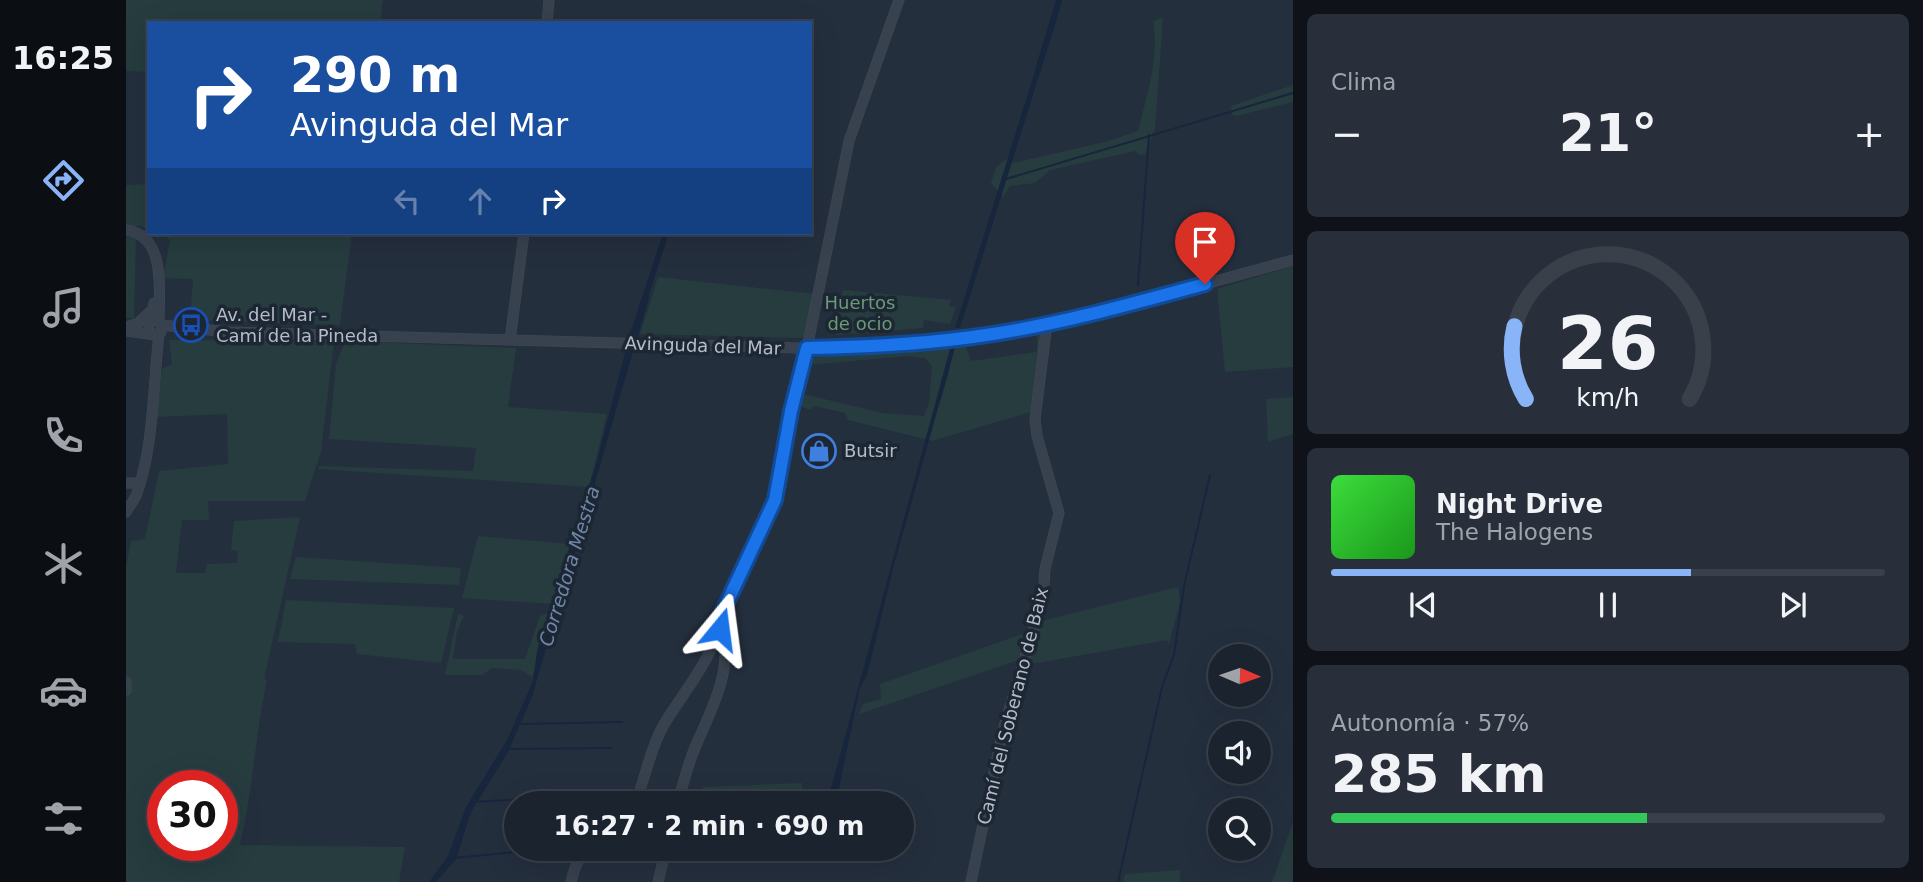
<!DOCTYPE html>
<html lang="es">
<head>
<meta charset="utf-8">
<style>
	body { margin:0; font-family:"DejaVu Sans",sans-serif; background:#282f3a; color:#f1f3f6; height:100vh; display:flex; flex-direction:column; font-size:26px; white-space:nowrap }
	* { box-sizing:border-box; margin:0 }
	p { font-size:23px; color:#a0a4aa }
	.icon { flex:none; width:38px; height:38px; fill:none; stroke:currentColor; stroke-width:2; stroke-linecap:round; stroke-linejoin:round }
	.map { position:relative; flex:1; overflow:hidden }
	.sheet { display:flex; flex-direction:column; gap:14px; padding:14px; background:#0f1319; width:630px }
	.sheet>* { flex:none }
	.banner { position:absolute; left:21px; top:21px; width:665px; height:214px; border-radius:0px; box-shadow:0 7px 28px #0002,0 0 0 2px #39404a; background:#1a4fa0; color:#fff; overflow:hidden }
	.needle { width:46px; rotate:92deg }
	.tools { position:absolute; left:1082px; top:644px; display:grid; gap:14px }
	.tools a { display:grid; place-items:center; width:63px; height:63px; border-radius:50%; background:#1b232e; box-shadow:0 7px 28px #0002,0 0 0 2px #39404a; font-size:35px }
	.speed { position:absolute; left:21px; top:770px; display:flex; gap:14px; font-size:35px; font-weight:700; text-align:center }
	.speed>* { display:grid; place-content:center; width:91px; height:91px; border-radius:50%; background:#1b232e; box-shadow:0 7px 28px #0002,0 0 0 2px #39404a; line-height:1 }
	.speed .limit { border:10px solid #d22; background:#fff; color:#111 }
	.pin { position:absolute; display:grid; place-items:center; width:60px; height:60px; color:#fff; margin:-72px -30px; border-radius:50% 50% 50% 0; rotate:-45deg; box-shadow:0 0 7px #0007 }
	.pin .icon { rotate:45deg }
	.me { position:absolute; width:77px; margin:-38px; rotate:16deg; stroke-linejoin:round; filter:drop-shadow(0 0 5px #0008) }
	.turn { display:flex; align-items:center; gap:24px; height:147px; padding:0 28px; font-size:32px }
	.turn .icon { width:91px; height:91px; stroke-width:2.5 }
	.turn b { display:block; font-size:49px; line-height:60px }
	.lanes { display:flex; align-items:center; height:66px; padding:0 28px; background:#0003; justify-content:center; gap:35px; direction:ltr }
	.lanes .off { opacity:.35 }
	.big { font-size:52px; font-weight:600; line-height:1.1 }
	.sheet .widget { flex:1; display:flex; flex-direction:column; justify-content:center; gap:10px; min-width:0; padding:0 24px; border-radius:10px; background:#282f3a }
	.sheet .dial { align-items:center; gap:0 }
	.dial svg { height:182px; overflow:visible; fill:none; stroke:#39404a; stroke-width:7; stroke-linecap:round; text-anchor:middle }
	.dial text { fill:#f1f3f6; stroke:none }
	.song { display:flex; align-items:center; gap:21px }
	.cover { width:84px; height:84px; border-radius:10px; background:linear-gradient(135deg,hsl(120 70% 55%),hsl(120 70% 35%)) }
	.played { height:7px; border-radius:4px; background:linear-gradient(90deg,#8ab4f8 65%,#39404a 65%) }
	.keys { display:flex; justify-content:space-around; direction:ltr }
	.heat { display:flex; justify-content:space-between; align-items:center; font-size:38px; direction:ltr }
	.charge { height:10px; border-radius:5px; background:linear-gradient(90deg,#34c759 57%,#39404a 0) }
	.trip { position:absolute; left:378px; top:791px; width:410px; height:70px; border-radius:35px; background:#1b232e; box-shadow:0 7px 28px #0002,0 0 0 2px #39404a; font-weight:600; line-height:70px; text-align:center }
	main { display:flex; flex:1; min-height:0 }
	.tab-bar { display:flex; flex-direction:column; width:126px; justify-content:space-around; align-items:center; background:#0b0e12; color:#a0a4aa }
	.tab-bar .icon { width:49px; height:49px }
	.tab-bar .selected { color:#8ab4f8 }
	.tab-bar b { font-size:32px; color:#f1f3f6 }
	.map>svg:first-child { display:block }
	.green { fill:#263c3f; fill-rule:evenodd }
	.water { fill:#17263c }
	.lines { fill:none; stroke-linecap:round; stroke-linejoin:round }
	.stream { stroke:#17263c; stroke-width:2 }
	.minor-casing { stroke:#414a57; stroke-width:11 }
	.minor { stroke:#38414e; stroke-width:10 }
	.route-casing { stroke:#114b97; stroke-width:18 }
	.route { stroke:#1a73e8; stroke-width:12 }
	.labels { text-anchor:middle; stroke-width:7; stroke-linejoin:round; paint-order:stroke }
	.park-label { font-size:18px; fill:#6b9a76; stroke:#1d2633 }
	.poi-label { font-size:18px; fill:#b4bcc9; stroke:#1d2633; text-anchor:start }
	.street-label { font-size:18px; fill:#b4bcc9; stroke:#1d2633 }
	.water-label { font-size:19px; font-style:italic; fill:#6d86a8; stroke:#1d2633 }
</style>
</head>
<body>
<main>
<nav class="tab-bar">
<b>16:25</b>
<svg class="icon selected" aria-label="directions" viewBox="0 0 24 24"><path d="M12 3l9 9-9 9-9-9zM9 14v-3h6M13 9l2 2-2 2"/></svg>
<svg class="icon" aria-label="music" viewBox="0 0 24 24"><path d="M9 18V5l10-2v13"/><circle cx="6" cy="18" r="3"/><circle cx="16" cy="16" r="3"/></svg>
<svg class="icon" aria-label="phone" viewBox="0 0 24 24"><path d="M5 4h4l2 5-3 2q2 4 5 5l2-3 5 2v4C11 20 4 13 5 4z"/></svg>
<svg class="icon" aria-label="climate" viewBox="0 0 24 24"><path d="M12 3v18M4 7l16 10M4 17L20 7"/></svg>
<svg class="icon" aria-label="car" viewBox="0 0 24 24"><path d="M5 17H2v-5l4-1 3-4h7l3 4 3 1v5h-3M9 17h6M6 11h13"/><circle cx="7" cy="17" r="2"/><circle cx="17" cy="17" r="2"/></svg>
<svg class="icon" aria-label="filters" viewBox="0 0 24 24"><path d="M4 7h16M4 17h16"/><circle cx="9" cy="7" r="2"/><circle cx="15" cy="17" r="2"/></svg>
</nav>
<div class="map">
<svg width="1167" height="882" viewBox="0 0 1167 882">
	<rect width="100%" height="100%" fill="#242f3e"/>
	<path class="green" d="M 0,0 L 257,0 L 254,23 L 23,23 L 23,72 L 0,71 Z
		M 1037,17 L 1029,129 L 1019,154 L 1014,155 L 1009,151 L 924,170 L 909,183 L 884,186 L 877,197 L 865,183 L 870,167 L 879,160 L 887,163 L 979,142 L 1012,131 C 1020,98 1034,57 1027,22 Z
		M 1167,85 L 1167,102 L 1110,116 L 1106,114 L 1105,106 Z
		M 23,184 L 23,231 L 16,226 L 0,226 L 0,185 Z
		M 26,233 L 226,233 L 214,325 L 64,320 L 67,279 L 37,278 L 44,240 L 34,233 Z
		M 0,237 L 10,237 L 8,318 L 0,318 Z
		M 1167,266 L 1167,367 L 1099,372 L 1091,289 Z
		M 532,277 L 689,294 L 681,338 L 514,334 Z
		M 717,290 L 825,300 L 823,306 L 830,307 L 824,324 L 798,320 L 797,328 L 710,335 L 711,330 L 708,330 Z
		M 911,333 L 919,335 L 908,411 L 806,441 L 722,420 L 719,413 L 688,406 L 684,410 L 671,405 L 673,393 L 757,413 L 798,416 L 803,403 L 806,366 L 799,358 L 782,356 L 682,365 L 682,358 L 839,344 L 845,361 L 911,352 Z
		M 43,340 L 208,341 L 195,452 L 179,501 L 82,501 L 83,520 L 56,520 L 50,573 L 79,573 L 81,564 L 111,563 L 112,551 L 105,550 L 108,521 L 174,517 L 138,679 L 141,680 C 129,735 127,791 114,845 L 279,847 L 273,882 L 0,882 L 0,567 L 5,541 L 19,539 L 33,471 L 102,464 L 101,414 L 30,417 L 36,369 L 46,364 ZM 37,786 L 96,786 L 96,845 L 37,845 Z
		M 219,341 L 390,348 L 382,407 L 481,414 L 463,487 L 193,469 L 193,466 L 347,471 L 350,448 L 203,439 L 210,364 Z
		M 1167,397 L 1167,434 L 1142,442 L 1140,399 Z
		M 352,536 L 444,544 L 428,604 L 336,598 Z
		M 170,557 L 335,568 L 333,585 L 164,579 Z
		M 1052,587 L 1054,602 L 1043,645 L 1041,640 L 900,665 L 912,622 Z
		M 160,600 L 328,608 L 315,663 L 231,654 L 229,644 L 152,642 Z
		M 425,612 L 424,627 L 406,677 L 395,670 L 366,668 L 356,675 L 319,675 L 332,614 L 338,616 L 331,631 L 327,659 L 399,659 L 414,616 Z
		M 905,631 L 896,659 L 733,714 L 737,704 L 755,699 L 754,684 Z
		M 676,783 L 677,803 L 576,802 L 577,787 Z
		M 1167,822 L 1167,882 L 1146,882 Z
		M 1054,870 L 1054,882 L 997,882 L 999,874 Z"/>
	<path class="water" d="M 931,0 L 936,0 L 933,12 L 834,328 L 829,328 Z
		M 537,233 L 543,233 L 510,334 L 504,334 Z
		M 830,344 L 768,565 L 741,675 L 734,687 L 710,803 L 701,803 L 825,345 Z
		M 500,349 L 506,349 L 406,697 L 382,752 L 345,812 L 330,859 L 310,882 L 303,882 L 322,856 L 340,807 L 381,740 L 407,681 L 411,651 L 470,464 Z"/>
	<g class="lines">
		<path class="stream" d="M 912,63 L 931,0
			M 880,179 L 1167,93
			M 1012,285 L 1023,135
			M 510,339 L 522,298
			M 813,402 L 823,367
			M 424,635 L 507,348
			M 395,724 L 496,722
			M 382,749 L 485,748
			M 348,802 L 490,793
			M 328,858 L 420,849
			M 992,882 L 1036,687 L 1048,655 L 1058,586 L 1084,475"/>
		<g class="minor-casing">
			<path id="minor" d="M 421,23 L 423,0
				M 0,230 C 41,236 33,291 33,322
				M 35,325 L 104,332 L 384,340 L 670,348 L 744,346 L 882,332 L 987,309 L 1167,260
				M 23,326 L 28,303
				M 0,327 L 12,323 L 26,310
				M 0,331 L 29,335 L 35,332
				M 384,340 L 398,233
				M 0,483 L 13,483
				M 0,512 C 3,506 9,500 11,493 C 28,445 27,385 33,334
				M 0,682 L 0,690
				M 509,803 C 520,778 523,751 537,726 C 560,688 590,656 597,611 L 649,500 L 665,410 L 681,348 L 723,141 L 773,0
				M 552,803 C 557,783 562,764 570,745 C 584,713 610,665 594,629
				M 445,882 C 448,870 452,854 464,849
				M 532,882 L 540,849
				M 845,882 L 877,730 L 917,598 L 919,569 L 933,513 L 911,436 L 909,419 L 921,324"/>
		</g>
		<use href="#minor" class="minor"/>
	</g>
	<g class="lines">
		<g class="route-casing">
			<path id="route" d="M 594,629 L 597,611 L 649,500 L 665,411 L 681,348 C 743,347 805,344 867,334 C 938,323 1009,303 1079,284"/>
		</g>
		<use href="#route" class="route"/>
	</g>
	<defs>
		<g id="bus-ring" transform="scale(1.75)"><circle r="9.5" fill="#1d2633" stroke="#1a4fb4" stroke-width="1.5"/><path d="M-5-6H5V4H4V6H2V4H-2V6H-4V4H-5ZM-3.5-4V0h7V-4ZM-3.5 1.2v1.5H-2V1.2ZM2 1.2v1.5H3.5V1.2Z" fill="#1a4fb4"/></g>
		<g id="shop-ring" transform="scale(1.75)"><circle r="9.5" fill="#1d2633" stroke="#3f7fe0" stroke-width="1.5"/><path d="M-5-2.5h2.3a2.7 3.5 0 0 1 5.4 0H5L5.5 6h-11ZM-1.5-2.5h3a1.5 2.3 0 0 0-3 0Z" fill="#3f7fe0"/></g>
	</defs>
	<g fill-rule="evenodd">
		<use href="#bus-ring" x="65" y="325"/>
		<use href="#shop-ring" x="693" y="451"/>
	</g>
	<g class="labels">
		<g class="park-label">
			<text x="734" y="309">Huertos<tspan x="734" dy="21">de ocio</tspan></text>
		</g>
		<g class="poi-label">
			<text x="90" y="321">Av. del Mar -<tspan x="90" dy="21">Camí de la Pineda</tspan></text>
			<text x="718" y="457">Butsir</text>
		</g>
		<g class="street-label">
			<text transform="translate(577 346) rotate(2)" y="6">Avinguda del Mar</text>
			<text transform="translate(887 706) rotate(-76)" y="6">Camí del Soberano de Baix</text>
		</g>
		<g class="water-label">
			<text transform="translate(443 566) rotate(-73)" y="7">Corredora Mestra</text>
		</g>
	</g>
</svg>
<div class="tools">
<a><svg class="needle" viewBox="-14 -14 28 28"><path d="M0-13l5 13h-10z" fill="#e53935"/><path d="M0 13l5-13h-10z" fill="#a0a4aa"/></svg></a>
<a><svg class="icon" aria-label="sound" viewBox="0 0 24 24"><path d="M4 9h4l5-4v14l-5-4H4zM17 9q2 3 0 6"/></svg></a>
<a><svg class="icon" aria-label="search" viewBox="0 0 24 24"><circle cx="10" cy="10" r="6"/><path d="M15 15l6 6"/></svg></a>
</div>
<div class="speed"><div class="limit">30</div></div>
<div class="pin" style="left:1079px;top:284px;background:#d93025"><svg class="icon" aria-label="arrive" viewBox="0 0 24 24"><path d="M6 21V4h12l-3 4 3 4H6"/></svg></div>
<svg class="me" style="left:594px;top:629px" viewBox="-20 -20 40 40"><path d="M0-17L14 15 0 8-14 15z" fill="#1a73e8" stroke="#fff" stroke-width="4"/></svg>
<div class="trip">16:27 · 2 min · 690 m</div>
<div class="banner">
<div class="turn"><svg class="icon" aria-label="right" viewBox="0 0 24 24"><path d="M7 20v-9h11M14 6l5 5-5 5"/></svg><div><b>290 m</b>Avinguda del Mar</div></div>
<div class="lanes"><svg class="icon off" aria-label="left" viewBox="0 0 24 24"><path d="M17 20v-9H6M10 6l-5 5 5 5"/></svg><svg class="icon off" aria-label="ahead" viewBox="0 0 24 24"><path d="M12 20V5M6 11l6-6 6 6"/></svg><svg class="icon" aria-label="right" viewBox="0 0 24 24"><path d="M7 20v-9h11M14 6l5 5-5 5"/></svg></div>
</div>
</div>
<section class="sheet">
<div class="widget"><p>Clima</p>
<div class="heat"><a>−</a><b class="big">21°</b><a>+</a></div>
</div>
<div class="widget dial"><svg viewBox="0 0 100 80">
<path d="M14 69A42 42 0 1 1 86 69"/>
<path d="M14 69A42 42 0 0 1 9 37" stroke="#8ab4f8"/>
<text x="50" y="56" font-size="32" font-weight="700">26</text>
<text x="50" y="72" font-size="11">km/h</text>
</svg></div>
<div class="widget">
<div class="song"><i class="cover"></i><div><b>Night Drive</b><p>The Halogens</p></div></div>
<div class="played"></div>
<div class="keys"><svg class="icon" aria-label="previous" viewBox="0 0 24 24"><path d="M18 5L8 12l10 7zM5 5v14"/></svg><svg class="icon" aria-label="pause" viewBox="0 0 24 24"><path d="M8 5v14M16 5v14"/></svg><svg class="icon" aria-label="next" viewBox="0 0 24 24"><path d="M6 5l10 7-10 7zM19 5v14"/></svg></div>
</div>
<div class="widget"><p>Autonomía · 57%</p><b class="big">285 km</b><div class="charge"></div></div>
</section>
</main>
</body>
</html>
